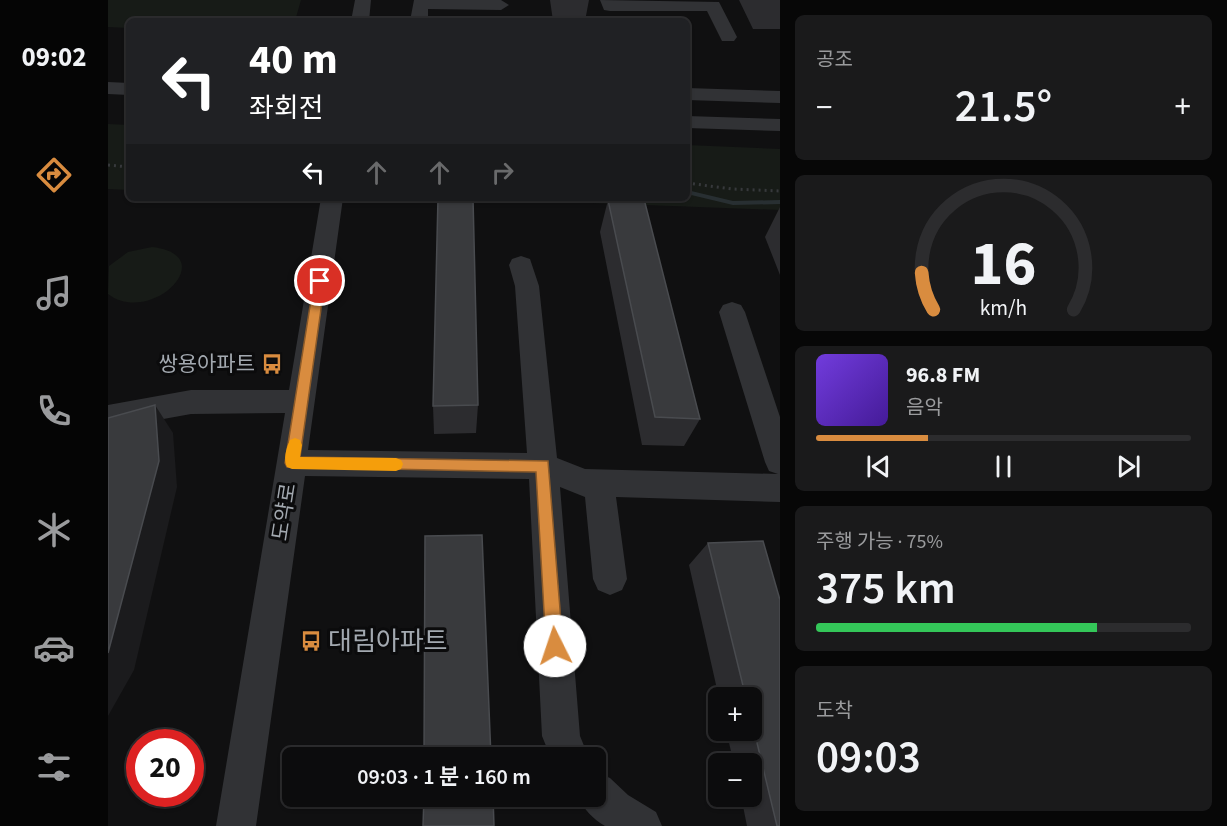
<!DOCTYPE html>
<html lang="ko">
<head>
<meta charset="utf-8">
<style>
	body { margin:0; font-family:"Source Sans 3","Noto Sans KR",sans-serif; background:#1a1a1b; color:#f1f3f6; height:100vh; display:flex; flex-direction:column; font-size:22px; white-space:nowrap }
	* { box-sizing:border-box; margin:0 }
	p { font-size:20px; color:#9a9b9d }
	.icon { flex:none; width:33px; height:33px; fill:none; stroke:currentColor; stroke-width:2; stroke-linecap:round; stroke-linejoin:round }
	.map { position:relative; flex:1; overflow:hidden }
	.sheet { display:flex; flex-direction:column; gap:15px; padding:15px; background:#070707; width:447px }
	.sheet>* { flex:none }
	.hud { position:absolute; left:18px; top:18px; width:564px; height:183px; border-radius:9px; box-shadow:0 2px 4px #0004,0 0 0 2px #2c2c2e; background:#202124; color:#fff; overflow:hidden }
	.fabs { position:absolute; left:600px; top:687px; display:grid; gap:12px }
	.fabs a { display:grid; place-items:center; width:54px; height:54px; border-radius:9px; background:#0c0c0d; box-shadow:0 2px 4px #0004,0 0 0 2px #2c2c2e; font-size:30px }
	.speed { position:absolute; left:18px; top:729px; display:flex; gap:12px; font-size:30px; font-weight:700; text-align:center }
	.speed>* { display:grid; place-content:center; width:78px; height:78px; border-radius:50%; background:#0c0c0d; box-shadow:0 2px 4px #0004,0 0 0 2px #2c2c2e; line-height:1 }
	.speed .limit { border:9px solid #d22; background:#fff; color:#111 }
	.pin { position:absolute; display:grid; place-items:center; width:51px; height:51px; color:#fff; margin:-26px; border:3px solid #fff; border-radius:50%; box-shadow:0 2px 6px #0007 }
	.me { position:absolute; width:66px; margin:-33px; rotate:356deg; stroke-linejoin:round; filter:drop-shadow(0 0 4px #0008) }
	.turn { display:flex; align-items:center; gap:21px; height:126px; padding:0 24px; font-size:27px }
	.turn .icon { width:78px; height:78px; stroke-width:2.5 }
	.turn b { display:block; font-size:42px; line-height:51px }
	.lanes { display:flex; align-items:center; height:57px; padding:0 24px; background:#0003; justify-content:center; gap:30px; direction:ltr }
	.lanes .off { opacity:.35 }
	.big { font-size:45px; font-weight:600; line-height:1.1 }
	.sheet .widget { flex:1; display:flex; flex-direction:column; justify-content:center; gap:9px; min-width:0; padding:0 21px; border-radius:9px; background:#1a1a1b }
	.sheet .dial { align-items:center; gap:0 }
	.dial svg { height:156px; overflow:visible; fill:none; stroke:#2c2c2e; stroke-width:7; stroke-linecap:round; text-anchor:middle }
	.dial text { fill:#f1f3f6; stroke:none }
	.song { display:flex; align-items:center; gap:18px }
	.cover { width:72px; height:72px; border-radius:9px; background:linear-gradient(135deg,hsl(260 70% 55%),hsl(260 70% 35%)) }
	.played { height:6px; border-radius:3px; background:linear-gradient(90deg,#d98c3f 30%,#2c2c2e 30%) }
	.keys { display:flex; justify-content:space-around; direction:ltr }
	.heat { display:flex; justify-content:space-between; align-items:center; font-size:33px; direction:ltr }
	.charge { height:9px; border-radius:4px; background:linear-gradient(90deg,#34c759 75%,#2c2c2e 0) }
	.trip { position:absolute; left:174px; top:747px; width:324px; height:60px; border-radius:9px; background:#0c0c0d; box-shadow:0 2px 4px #0004,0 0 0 2px #2c2c2e; font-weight:600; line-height:60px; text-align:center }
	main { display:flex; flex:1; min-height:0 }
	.tabs { display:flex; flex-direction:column; width:108px; justify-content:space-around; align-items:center; background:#050505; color:#9a9b9d }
	.tabs .icon { width:42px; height:42px }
	.tabs .selected { color:#d98c3f }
	.tabs b { font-size:27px; color:#f1f3f6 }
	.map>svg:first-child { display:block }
	.green { fill:#171b17 }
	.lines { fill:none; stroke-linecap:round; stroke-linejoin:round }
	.stream { fill:#282f32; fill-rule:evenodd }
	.path { stroke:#37393c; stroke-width:3; stroke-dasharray:2 4; stroke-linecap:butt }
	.minor { fill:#313235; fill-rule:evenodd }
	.wall { fill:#2c2c2f }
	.shaded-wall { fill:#1b1b1d }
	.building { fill:#393a3d; stroke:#494b4f; stroke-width:1.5 }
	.route { fill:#d98c3f; stroke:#8d5b29; stroke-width:1.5 }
	.slow { fill:#f59e0b }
	.labels { text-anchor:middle; stroke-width:6; stroke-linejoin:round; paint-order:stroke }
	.poi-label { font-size:21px; fill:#a3a9b0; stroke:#0b0b0c; text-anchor:end }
	.street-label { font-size:21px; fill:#a3a9b0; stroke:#0b0b0c }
	.near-poi-label { font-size:26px; fill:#a3a9b0; stroke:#0b0b0c; text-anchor:start }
</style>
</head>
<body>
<main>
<nav class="tabs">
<b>09:02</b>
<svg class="icon selected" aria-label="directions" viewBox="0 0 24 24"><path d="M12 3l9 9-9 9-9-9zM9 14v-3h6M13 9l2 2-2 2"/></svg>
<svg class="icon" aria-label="music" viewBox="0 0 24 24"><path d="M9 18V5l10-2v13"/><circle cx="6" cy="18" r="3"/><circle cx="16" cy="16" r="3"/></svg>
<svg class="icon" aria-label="phone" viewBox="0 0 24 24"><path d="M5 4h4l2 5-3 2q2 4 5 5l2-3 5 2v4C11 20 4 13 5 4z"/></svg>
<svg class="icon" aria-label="climate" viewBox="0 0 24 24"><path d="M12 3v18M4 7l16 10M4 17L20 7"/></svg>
<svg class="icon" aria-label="car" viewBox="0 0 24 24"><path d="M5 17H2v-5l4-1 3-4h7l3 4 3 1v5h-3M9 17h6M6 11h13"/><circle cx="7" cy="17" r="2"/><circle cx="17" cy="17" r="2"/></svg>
<svg class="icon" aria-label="filters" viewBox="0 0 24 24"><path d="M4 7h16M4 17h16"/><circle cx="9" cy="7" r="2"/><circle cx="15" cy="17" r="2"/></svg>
</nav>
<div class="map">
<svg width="672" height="826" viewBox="0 0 672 826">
	<rect width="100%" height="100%" fill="#101011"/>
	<path class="green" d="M 0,0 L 193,0 L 187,21 L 21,21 L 21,28 L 0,27 Z
		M 0,124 L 21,125 L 21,190 L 0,189 Z
		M 579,145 L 672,149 L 672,210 L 351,198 L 579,198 Z
		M 44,247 C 115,255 43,327 0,294 L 1,266 L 20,252 Z"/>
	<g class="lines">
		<path class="stream" d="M 579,190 L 625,201 L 672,200 L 672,204 L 625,205 L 579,194 Z"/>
		<path class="path" d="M 0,165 L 21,167
			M 579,183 L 624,189 L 672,191"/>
		<path class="minor" d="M 247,0 L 263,0 L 261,21 L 243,21 Z
			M 306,0 L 393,0 L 401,5 L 393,10 L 320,9 L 320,21 L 302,21 Z
			M 492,0 L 611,2 L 629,37 L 626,41 L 614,41 L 599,11 L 502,11 L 496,10 Z
			M 0,82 L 21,83 L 21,95 L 0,94 Z
			M 579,88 L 672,91 L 672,103 L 579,100 Z
			M 579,116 L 672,119 L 672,131 L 579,128 Z
			M 213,198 L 235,198 L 200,450 L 419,453 L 407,286 L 401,265 L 404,259 L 413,256 L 422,259 L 431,286 L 449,458 L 477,469 L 670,474 L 661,471 L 657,462 L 611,312 L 615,305 L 624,302 L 633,305 L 637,312 L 672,417 L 672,502 L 508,497 L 519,579 L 514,590 L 502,595 L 490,590 L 485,579 L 477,497 L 452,487 L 472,736 L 481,758 L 443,758 L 434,736 L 421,479 L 197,476 L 148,826 L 108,826 L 177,413 L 83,414 L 0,429 L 0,405 L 83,390 L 181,390 Z
			M 488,772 L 502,778 L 520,795 L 548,812 L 554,826 L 497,826 C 485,819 475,809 470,796 L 488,796 Z"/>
	</g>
	<path class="wall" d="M 442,0 L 481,0 L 477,21 L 445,21 Z
		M 631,0 L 672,0 L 672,29 L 645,29 Z
		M 500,200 L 592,419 L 576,446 L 534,445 L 492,232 Z
		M 672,207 L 672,275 L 657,237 Z
		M 370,405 L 368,433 L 326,434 L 325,406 Z
		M 655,541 L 672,600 L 672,826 L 639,826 L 633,796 L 644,796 L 644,764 L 626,764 L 618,730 L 644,730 L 644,698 L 611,698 L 581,565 L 600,543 Z"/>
	<path class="shaded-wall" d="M 47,405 L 65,433 L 69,487 L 26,670 L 0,716 L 0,653 Z"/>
	<path class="building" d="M 330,198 L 365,198 L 370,405 L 325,406 Z
		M 536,199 L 592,419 L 547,417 L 500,200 Z
		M 47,405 L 51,461 L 0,653 L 0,418 Z
		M 374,535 L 383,758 L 316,758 L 317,536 Z
		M 655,541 L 672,600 L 672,826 L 669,826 L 644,722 L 644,698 L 638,698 L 600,543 Z
		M 316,796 L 385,796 L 386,826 L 315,826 Z"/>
	<path class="route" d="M 212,277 L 217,281 L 192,457 L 440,461 L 455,646 L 453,652 L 447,654 L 441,652 L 438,646 L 428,472 L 179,467 L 177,463 L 206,281 Z"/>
	<path class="slow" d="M 187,438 L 192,440 L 194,445 L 192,457 L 288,458 L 293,460 L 295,464 L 293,469 L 288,471 L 184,469 L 179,467 C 175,460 178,448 182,440 Z"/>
	<defs>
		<g id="bus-bare" transform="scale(1.62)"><path d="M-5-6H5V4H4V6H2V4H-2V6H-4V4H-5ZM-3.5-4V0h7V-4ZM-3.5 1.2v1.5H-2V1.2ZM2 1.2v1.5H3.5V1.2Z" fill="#d98c3f" stroke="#0b0b0c" stroke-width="2.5" paint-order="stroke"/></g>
	</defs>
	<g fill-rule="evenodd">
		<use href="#bus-bare" x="164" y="364"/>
		<use href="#bus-bare" x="203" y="641"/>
	</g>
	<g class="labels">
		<g class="poi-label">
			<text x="147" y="371">쌍용아파트</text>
		</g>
		<g class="street-label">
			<text transform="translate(176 512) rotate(-81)" y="7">도약로</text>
		</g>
		<g class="near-poi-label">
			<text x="220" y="650">대림아파트</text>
		</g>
	</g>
</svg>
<div class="fabs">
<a>+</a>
<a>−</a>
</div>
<div class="speed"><div class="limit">20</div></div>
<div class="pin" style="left:212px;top:281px;background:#d93025"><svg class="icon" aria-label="arrive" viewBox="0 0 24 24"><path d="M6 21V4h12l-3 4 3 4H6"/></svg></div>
<svg class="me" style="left:447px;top:646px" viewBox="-20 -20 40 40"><circle r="19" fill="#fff"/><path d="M0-13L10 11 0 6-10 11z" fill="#d98c3f"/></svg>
<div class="trip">09:03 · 1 분 · 160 m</div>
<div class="hud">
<div class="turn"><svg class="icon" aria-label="left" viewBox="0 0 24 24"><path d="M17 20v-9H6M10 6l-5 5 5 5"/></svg><div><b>40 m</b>좌회전</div></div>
<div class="lanes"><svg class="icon" aria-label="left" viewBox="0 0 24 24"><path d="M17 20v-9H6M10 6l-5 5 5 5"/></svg><svg class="icon off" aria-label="ahead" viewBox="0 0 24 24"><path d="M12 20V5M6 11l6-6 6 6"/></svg><svg class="icon off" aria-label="ahead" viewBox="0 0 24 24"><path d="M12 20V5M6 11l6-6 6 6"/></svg><svg class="icon off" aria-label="right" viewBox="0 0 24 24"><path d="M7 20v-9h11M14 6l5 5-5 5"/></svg></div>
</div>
</div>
<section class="sheet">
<div class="widget"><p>공조</p>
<div class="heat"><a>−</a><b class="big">21.5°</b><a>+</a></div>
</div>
<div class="widget dial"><svg viewBox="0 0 100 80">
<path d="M14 69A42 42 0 1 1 86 69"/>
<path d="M14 69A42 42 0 0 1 8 50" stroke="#d98c3f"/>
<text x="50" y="56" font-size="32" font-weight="700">16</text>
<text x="50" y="72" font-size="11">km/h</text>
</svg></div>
<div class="widget">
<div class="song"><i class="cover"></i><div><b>96.8 FM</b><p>음악</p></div></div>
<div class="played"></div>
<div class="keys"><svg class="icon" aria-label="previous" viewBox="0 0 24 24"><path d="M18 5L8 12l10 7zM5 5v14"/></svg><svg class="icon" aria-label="pause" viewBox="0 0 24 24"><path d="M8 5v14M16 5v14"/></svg><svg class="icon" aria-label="next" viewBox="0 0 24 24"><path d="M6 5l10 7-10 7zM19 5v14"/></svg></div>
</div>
<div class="widget"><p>주행 가능 · 75%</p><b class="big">375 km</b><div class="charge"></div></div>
<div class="widget"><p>도착</p><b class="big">09:03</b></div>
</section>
</main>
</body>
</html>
